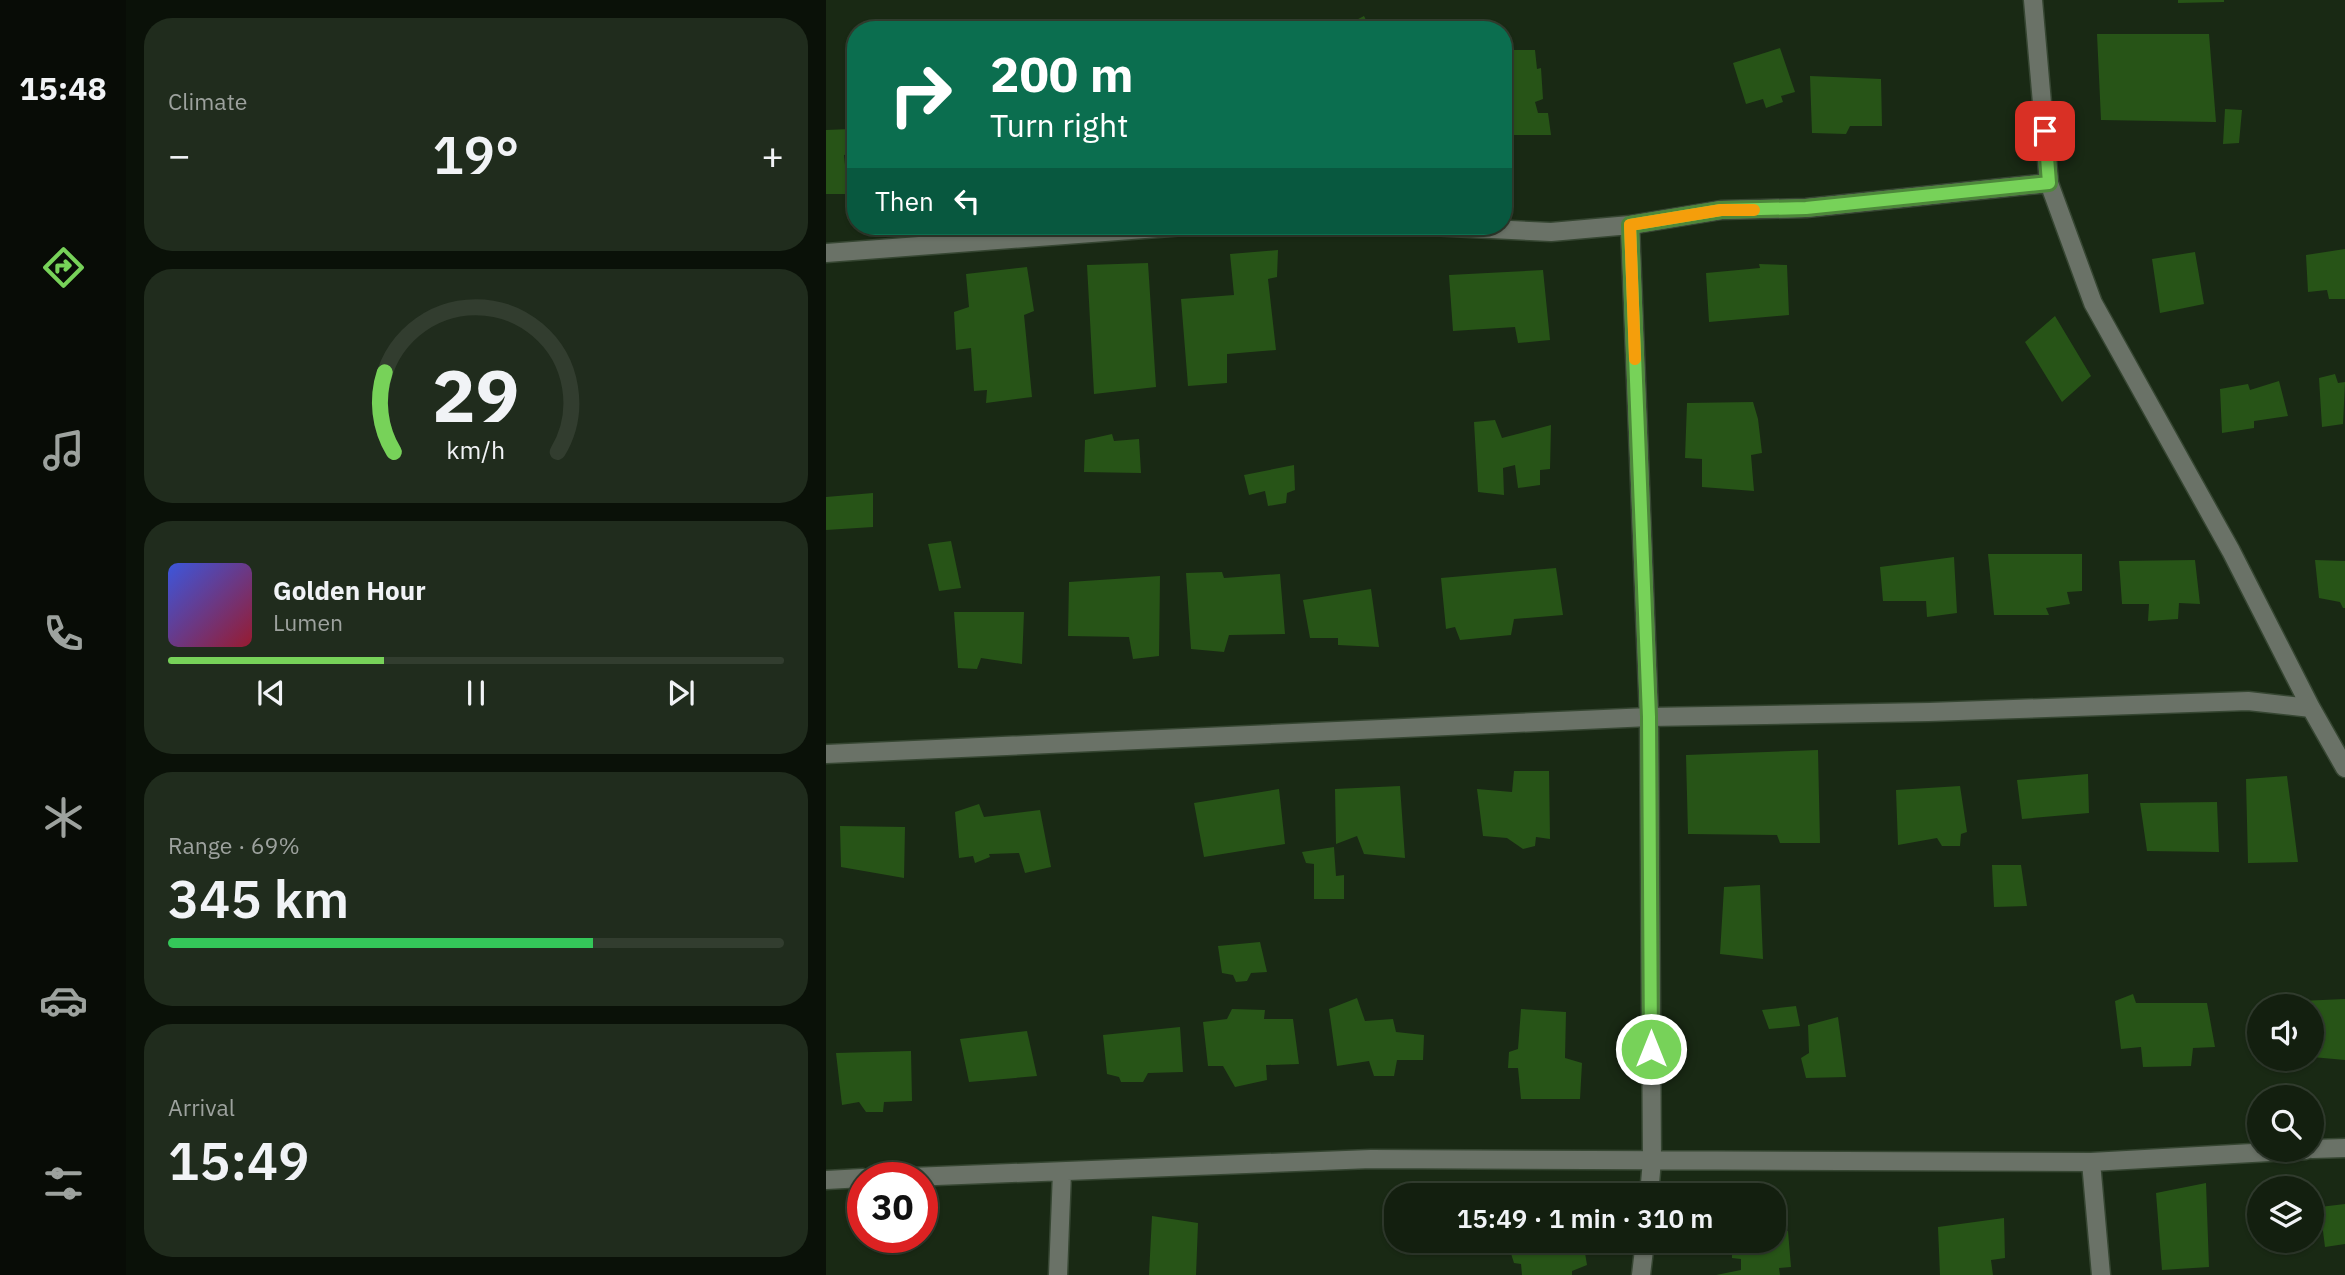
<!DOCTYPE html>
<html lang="en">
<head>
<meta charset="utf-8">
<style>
	body { margin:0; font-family:"IBM Plex Sans",sans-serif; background:#202c1d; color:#f1f3f6; height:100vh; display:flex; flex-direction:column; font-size:26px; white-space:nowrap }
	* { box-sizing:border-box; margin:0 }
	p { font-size:23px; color:#9da29e }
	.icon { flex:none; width:38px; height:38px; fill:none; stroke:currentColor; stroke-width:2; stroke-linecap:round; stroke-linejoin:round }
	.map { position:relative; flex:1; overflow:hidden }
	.drawer { display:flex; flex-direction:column; gap:18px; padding:18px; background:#0a1108; width:700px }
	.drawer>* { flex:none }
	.top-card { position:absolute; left:21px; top:21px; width:665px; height:214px; border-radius:28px; box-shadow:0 2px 5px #0004,0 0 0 2px #323d2f; background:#0b6e4f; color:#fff; overflow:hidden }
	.buttons { position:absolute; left:1421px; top:994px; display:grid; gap:14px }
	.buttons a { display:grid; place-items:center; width:77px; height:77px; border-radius:50%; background:#131f0f; box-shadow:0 2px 5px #0004,0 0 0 2px #323d2f; font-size:35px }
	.speed { position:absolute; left:21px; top:1162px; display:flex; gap:14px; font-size:35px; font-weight:700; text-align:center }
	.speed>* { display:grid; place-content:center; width:91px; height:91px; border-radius:50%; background:#131f0f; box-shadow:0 2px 5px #0004,0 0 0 2px #323d2f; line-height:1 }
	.speed .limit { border:10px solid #d22; background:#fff; color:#111 }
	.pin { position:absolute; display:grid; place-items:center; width:60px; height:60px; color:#fff; margin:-30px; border-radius:14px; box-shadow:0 4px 10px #0006 }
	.me { position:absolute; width:77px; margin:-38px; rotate:0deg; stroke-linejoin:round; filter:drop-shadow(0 0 5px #0008) }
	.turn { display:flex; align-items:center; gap:24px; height:147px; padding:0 28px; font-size:32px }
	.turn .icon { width:91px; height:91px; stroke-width:2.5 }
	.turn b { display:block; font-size:49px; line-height:60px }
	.then { display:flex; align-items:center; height:66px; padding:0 28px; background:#0003; gap:14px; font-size:26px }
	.big { font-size:52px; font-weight:600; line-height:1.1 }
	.drawer .tile { flex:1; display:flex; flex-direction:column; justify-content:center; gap:10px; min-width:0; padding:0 24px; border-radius:28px; background:#202c1d }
	.drawer .dial { align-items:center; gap:0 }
	.dial svg { height:182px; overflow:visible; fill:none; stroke:#323d2f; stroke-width:7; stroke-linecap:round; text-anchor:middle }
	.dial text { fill:#f1f3f6; stroke:none }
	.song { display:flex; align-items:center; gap:21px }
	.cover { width:84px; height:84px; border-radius:10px; background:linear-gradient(135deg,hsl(230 70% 55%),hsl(350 70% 35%)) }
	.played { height:7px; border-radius:4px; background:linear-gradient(90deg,#77d259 35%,#323d2f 35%) }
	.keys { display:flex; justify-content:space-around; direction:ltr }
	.heat { display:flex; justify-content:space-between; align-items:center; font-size:38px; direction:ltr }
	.charge { height:10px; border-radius:5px; background:linear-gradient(90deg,#34c759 69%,#323d2f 0) }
	.trip { position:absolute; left:558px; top:1183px; width:402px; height:70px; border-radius:28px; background:#131f0f; box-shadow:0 2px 5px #0004,0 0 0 2px #323d2f; font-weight:600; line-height:70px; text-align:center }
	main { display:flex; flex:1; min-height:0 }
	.tabs { display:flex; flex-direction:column; width:126px; justify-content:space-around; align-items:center; background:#080c06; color:#9da29e }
	.tabs .icon { width:49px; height:49px }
	.tabs .on { color:#77d259 }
	.tabs b { font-size:32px; color:#f1f3f6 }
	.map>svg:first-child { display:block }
	.building { fill:#275417 }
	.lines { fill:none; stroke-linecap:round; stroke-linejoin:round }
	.minor-casing { stroke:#364632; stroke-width:21 }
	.minor { stroke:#6a7267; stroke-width:18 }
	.route-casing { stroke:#4d883a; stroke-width:18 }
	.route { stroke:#77d259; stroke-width:12 }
	.slow { stroke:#f59e0b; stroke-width:12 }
</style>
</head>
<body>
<main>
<nav class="tabs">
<b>15:48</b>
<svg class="icon on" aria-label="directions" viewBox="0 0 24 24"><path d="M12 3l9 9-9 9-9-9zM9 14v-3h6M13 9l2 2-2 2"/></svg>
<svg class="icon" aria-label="music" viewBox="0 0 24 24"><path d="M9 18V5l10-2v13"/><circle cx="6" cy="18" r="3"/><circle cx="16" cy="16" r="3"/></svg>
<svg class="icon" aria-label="phone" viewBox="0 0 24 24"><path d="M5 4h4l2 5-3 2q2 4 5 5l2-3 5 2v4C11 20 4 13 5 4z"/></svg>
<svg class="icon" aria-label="climate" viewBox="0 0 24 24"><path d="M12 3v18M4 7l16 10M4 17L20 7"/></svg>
<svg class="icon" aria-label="car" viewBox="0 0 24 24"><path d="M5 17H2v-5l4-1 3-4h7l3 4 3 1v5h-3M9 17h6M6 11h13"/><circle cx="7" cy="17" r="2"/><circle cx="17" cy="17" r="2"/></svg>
<svg class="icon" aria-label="filters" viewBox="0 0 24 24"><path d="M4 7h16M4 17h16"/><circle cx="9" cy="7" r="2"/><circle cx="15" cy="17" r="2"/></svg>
</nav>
<section class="drawer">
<div class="tile"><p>Climate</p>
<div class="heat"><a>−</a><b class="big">19°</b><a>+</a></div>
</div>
<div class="tile dial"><svg viewBox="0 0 100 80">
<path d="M14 69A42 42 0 1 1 86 69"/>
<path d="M14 69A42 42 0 0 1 10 34" stroke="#77d259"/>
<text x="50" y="56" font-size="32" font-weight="700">29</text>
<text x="50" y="72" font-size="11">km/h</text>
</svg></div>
<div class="tile">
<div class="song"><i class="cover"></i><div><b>Golden Hour</b><p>Lumen</p></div></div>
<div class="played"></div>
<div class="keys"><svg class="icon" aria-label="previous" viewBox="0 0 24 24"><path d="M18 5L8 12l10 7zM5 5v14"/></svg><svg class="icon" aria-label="pause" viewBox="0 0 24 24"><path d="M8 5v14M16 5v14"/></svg><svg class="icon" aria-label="next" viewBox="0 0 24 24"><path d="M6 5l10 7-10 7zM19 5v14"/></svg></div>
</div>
<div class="tile"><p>Range · 69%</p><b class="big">345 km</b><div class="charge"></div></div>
<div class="tile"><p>Arrival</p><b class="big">15:49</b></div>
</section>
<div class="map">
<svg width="1519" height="1275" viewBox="0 0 1519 1275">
	<rect width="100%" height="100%" fill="#192914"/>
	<path class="building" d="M 1352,0 L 1398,0 L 1398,2 L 1352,3 Z
		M 538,16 L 545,30 L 511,30 Z
		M 1271,34 L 1383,34 L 1390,122 L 1275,120 Z
		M 954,48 L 969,92 L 955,96 L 957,102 L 940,108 L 937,99 L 920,104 L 907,63 Z
		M 677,50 L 709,50 L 711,69 L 715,68 L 717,99 L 709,102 L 712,113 L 722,113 L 725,135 L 677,135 Z
		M 984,76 L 1055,79 L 1056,126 L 1024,126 L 1020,134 L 986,133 Z
		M 1399,109 L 1416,110 L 1413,143 L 1397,144 Z
		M 25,129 L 30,154 L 18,155 L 22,194 L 0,194 L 0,130 Z
		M 1519,249 L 1519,299 L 1503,299 L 1501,290 L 1482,292 L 1480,255 Z
		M 452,250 L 451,277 L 442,279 L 450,350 L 401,354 L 401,383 L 362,386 L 355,299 L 408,295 L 404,254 Z
		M 1369,252 L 1378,304 L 1334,313 L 1326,259 Z
		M 322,263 L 330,387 L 268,394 L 261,265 Z
		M 933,264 L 961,265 L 963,315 L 883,322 L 880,273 L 934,268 Z
		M 201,267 L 208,311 L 198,315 L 206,397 L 160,403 L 161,390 L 148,391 L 145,348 L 130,350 L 128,312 L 143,307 L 140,274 Z
		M 717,270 L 724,340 L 692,343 L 689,327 L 627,331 L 623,275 Z
		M 1229,316 L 1265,376 L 1236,402 L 1199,342 Z
		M 1509,374 L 1512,383 L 1519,382 L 1517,424 L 1496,427 L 1493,378 Z
		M 1453,381 L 1462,416 L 1428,421 L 1428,428 L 1396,433 L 1394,389 L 1422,384 L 1424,390 Z
		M 927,402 L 932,419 L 936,453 L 925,455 L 928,491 L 876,487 L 876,459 L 859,458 L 861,403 Z
		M 669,420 L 676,438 L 725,425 L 724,469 L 714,470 L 714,485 L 692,488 L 689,465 L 677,468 L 678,495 L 652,492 L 648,422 Z
		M 286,434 L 288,441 L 313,439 L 315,473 L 258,472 L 259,440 Z
		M 468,465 L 469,490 L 461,493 L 460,503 L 442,506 L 439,491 L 423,495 L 418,475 Z
		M 47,493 L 47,527 L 0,530 L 0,497 Z
		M 125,541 L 135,588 L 113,591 L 102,544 Z
		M 1162,554 L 1256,554 L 1256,591 L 1241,592 L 1244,604 L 1220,608 L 1223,615 L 1168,615 Z
		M 1128,557 L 1131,613 L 1101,617 L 1100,601 L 1057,601 L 1054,567 Z
		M 1369,560 L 1374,604 L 1353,603 L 1352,619 L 1322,621 L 1323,604 L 1296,604 L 1293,561 Z
		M 1489,560 L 1519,561 L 1519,608 L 1517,608 L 1514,602 L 1493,598 Z
		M 730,568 L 737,615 L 688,619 L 685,635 L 634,640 L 629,627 L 620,629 L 615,578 Z
		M 396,572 L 398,578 L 454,574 L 459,634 L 403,635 L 398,652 L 365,649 L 360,573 Z
		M 334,576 L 333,656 L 307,659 L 303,637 L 242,636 L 243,582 Z
		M 545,589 L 553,647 L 512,645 L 512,638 L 484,638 L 477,600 Z
		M 128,612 L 198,612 L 196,664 L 155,658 L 151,669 L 132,668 Z
		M 992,750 L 994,843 L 954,843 L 951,835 L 862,834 L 860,755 Z
		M 688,771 L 723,771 L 724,839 L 710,837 L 709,846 L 697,849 L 681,838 L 657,836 L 651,789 L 686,792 Z
		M 1262,774 L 1263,813 L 1196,819 L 1191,780 Z
		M 1461,776 L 1472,862 L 1422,863 L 1420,779 Z
		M 574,786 L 579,858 L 538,854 L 531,836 L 510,844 L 509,789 Z
		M 1134,786 L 1141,832 L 1135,834 L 1134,846 L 1116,846 L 1111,838 L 1072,845 L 1070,790 Z
		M 453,789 L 459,844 L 378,857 L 368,803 Z
		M 1391,802 L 1393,852 L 1321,851 L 1314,803 Z
		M 153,804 L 158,817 L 214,810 L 225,867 L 199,873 L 193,853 L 163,854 L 164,857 L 149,863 L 147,856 L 133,858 L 129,812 Z
		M 14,826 L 79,827 L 78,878 L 15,867 Z
		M 508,847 L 510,876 L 518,875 L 518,899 L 488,899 L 488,864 L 480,863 L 476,852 Z
		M 1166,865 L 1195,865 L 1201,906 L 1168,907 Z
		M 934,885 L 937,959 L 894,954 L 898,887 Z
		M 434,942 L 441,972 L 425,973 L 421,981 L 410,982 L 407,975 L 396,973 L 392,946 Z
		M 1307,994 L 1310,1003 L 1381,1003 L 1389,1047 L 1367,1048 L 1365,1066 L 1317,1067 L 1315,1047 L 1295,1049 L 1289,1001 Z
		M 531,998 L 539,1021 L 567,1019 L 570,1032 L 598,1035 L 597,1060 L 571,1060 L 568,1076 L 548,1076 L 543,1061 L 511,1066 L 503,1009 Z
		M 1519,999 L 1519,1060 L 1486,1057 L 1486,1006 L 1474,1006 L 1474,1001 Z
		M 970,1006 L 974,1026 L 943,1029 L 936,1010 Z
		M 406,1009 L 439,1010 L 438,1019 L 467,1019 L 473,1064 L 440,1065 L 441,1080 L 409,1087 L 397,1066 L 382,1066 L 377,1022 L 401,1019 Z
		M 695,1009 L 740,1012 L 739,1058 L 756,1063 L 754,1099 L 695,1099 L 692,1068 L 682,1068 L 683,1052 L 692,1049 Z
		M 1012,1017 L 1020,1077 L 980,1078 L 975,1058 L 983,1053 L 982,1025 Z
		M 354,1027 L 357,1072 L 322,1073 L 317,1082 L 295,1082 L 293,1077 L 281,1074 L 277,1035 Z
		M 201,1031 L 211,1076 L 143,1082 L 134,1039 Z
		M 85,1051 L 86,1101 L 58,1102 L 57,1112 L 40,1112 L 33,1102 L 16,1105 L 10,1053 Z
		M 1380,1183 L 1383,1267 L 1336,1270 L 1330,1193 Z
		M 1519,1204 L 1519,1244 L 1499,1247 L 1494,1207 Z
		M 326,1216 L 372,1223 L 370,1275 L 323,1275 Z
		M 1178,1218 L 1179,1258 L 1165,1260 L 1167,1275 L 1114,1275 L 1112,1227 Z
		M 948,1231 L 962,1231 L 965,1267 L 953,1268 L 954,1275 L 890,1275 L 915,1270 L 915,1259 L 906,1258 L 906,1241 L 948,1241 Z
		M 681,1241 L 757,1241 L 761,1265 L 746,1271 L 746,1275 L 696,1275 L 695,1264 L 688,1263 Z"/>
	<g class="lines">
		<g class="minor-casing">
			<path id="minor" d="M 1207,0 L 1223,183
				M 804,225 L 823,717 L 826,1160 L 823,1195
				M 605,226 L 725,232 L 804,225 L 895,210 L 980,208 L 1223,183 L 1267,303 L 1405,551 L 1485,708 L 1519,768
				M 0,253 L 358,226
				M 0,754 L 823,717 L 1103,712 L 1422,701 L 1485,708
				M 1486,1149 L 1519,1148
				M 1265,1162 L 1275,1275
				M 60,1178 L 545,1159 L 1265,1162 L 1480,1150
				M 0,1180 L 37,1178
				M 232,1275 L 236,1172
				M 815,1275 L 819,1241"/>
		</g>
		<use href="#minor" class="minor"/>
	</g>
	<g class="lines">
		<g class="route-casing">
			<path id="route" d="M 825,1049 L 823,717 L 804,225 L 895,210 L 980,208 L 1223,183 L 1219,131"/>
		</g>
		<use href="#route" class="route"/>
		<path class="slow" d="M 809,359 L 804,225 L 895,210 L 928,210"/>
	</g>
</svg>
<div class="buttons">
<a><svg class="icon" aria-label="sound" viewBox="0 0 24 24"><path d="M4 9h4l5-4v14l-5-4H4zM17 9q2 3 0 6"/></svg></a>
<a><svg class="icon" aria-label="search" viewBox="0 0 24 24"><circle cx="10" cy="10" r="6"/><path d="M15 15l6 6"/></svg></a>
<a><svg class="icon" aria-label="layers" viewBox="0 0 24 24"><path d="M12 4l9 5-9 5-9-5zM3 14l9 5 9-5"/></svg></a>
</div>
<div class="speed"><div class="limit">30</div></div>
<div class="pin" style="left:1219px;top:131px;background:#d93025"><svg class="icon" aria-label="arrive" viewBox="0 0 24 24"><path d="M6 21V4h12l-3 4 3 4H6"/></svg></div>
<svg class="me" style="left:825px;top:1049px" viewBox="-20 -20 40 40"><circle r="17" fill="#77d259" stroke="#fff" stroke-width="3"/><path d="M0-11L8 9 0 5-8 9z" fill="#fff"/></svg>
<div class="trip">15:49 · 1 min · 310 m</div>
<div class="top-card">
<div class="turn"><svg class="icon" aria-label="right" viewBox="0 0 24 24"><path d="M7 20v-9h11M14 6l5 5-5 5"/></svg><div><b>200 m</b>Turn right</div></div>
<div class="then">Then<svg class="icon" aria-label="left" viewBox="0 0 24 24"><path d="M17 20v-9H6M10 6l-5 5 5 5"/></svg></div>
</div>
</div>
</main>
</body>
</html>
